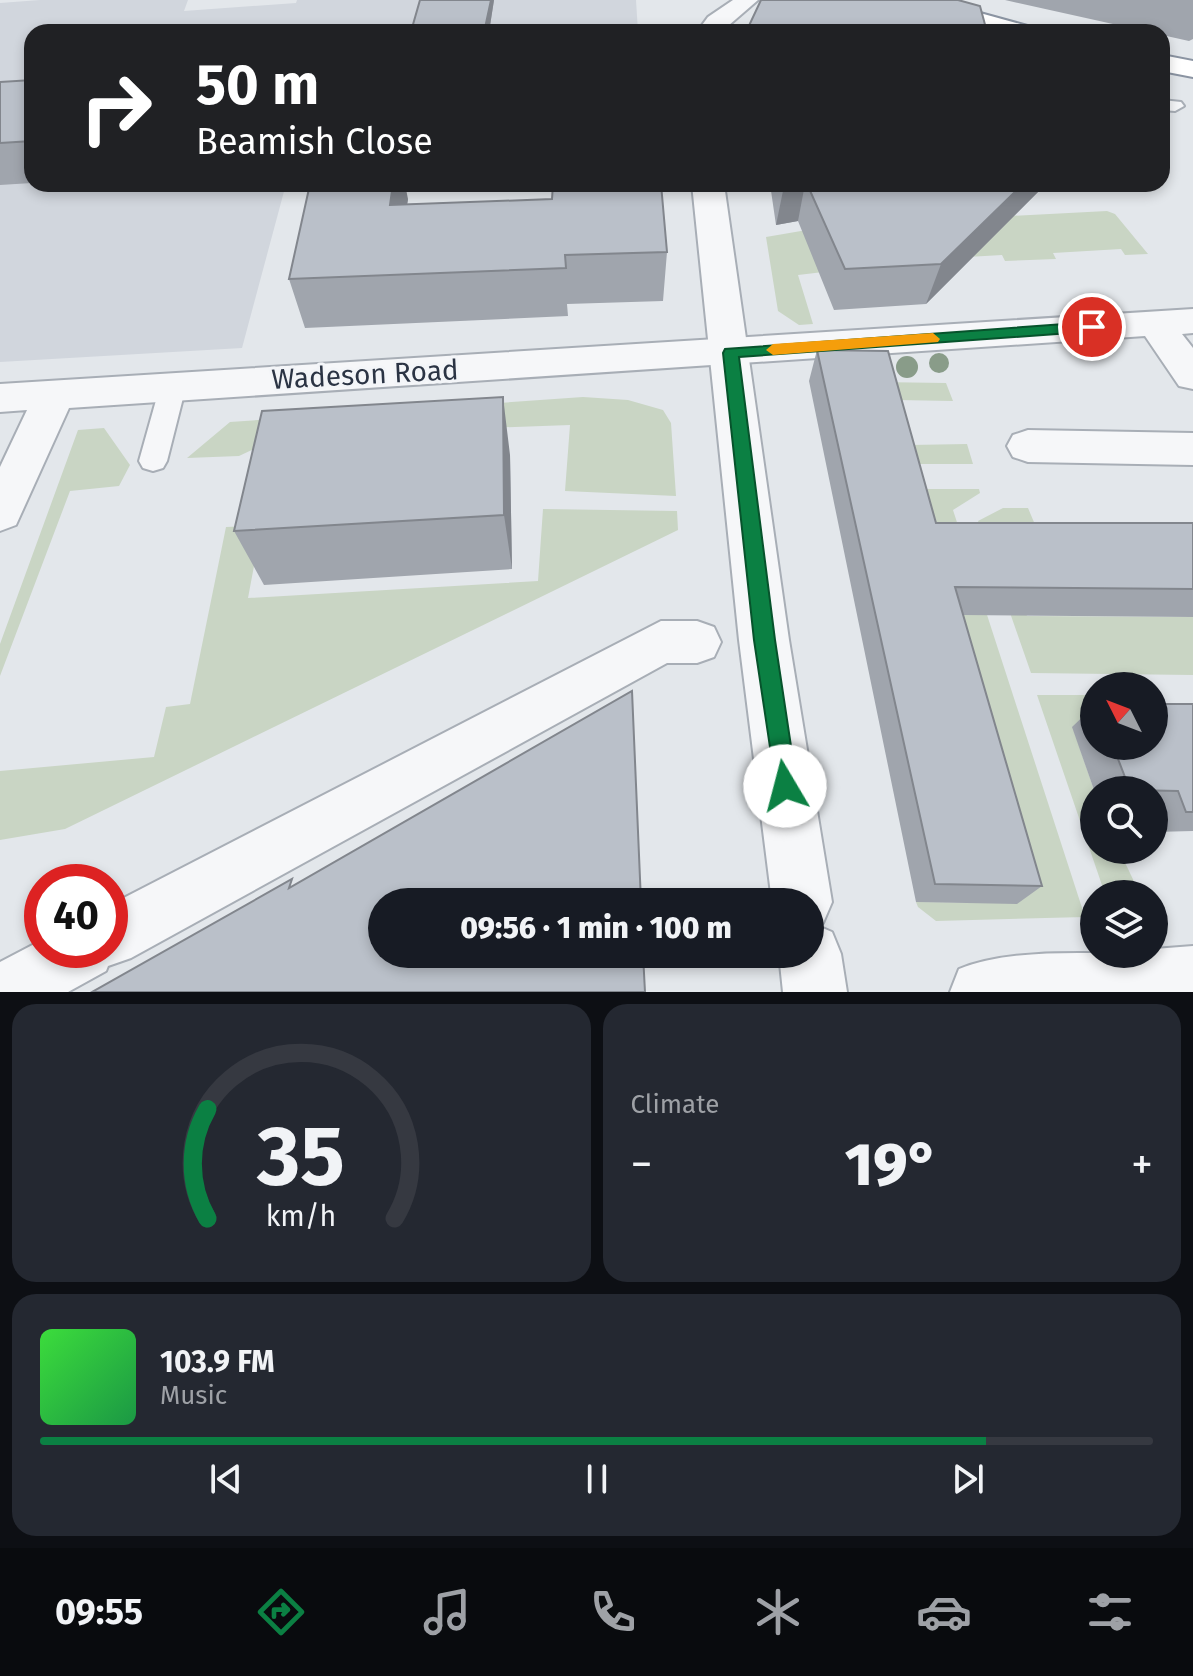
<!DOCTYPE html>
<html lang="en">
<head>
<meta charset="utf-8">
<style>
	body { margin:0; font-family:"Fira Sans",sans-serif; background:#242831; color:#f1f3f6; height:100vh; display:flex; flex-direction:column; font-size:30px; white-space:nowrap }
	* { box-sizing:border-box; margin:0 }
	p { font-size:26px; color:#9ea1a6 }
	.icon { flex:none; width:44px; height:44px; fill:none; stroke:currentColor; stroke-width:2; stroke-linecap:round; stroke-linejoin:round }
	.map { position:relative; height:992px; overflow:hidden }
	.sheet { display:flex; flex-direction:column; gap:12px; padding:12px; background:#0d0f14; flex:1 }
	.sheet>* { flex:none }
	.banner { position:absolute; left:24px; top:24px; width:1146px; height:168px; border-radius:24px; box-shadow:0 4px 12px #0003; background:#202124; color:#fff; overflow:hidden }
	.needle { width:52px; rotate:312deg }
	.controls { position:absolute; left:1080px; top:672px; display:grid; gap:16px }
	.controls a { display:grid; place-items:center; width:88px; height:88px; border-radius:50%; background:#171b24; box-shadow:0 4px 12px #0003; font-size:40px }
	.speed { position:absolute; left:24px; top:864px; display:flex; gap:16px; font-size:40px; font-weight:700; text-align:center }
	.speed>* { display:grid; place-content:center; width:104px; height:104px; border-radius:50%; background:#171b24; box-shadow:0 4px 12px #0003; line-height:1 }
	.speed .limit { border:12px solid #d22; background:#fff; color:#111 }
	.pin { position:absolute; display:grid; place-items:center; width:68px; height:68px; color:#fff; margin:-34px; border:4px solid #fff; border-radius:50%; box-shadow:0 2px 8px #0007 }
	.me { position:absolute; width:88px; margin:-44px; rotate:352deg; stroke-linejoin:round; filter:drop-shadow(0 0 6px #0008) }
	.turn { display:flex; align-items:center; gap:28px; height:168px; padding:0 40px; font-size:36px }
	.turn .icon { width:104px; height:104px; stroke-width:2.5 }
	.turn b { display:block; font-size:56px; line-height:68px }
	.big { font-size:60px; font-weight:800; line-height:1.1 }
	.sheet .tile { flex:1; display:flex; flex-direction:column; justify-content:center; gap:12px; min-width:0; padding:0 28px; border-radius:24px; background:#242831 }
	.sheet .dial { align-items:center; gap:0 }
	.dial svg { height:208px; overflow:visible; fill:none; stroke:#363941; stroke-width:7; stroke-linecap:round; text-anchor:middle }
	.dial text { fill:#f1f3f6; stroke:none }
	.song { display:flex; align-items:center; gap:24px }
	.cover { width:96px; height:96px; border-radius:12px; background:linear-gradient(135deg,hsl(120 70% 55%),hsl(140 70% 35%)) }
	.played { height:8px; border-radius:4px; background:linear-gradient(90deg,#0b8043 85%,#363941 85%) }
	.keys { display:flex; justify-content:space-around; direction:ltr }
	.heat { display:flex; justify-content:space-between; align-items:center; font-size:44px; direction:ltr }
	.sheet .tiles { flex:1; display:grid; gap:12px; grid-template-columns:1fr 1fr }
	.tile:last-child { grid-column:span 2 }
	.trip { position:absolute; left:368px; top:888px; width:456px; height:80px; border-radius:40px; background:#171b24; box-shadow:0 4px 12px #0003; font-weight:800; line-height:80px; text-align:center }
	.menu { display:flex; height:128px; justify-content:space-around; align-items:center; background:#090b0e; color:#9ea1a6 }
	.menu .icon { width:56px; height:56px }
	.menu .active { color:#0b8043 }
	.menu b { font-size:36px; color:#f1f3f6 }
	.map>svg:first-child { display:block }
	.built { fill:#d1d6dd }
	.green { fill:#c9d5c4 }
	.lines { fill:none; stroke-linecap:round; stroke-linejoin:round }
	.service-casing { stroke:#a8aeb6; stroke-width:4 }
	.pedestrian-casing { stroke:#a8aeb6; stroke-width:4 }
	.minor-casing { stroke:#a8aeb6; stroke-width:4 }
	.tertiary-casing { stroke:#a8aeb6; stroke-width:4 }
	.trunk-casing { stroke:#8b94a2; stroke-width:4 }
	.service { fill:#f6f7f9; fill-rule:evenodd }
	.pedestrian { fill:#f6f7f9; fill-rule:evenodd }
	.minor { fill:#f6f7f9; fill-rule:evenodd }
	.tertiary { fill:#f6f7f9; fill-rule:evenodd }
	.trunk { fill:#fff; fill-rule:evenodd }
	.tree { fill:#899c89 }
	.wall { fill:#a0a5ad }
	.shaded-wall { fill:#82868d }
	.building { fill:#bac0c9; stroke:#82868d; stroke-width:2 }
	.route { fill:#0b8043; stroke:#07532c; stroke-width:2 }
	.slow { fill:#f59e0b }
	.labels { text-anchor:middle; stroke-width:6; stroke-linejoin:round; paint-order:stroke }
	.street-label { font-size:28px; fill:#2b3444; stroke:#f3f5f8 }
</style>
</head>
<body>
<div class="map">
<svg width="1193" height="992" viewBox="0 0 1193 992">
	<rect width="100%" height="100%" fill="#e3e7eb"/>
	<path class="built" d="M 40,0 L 188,0 L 184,11 L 296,3 L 297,0 L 636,0 L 638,32 L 32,32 L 32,184 L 286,184 L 242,348 L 0,362 L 0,3 Z"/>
	<path class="green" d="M 1107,211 L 1115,214 L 1148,254 L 1125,255 L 1121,249 L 1053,253 L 1056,259 L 1005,261 L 1002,255 L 933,259 L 798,275 L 813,324 L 799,325 L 778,311 L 766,237 L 836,225 Z
		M 877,382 L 946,383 L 953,401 L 897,400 L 910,445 L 967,444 L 973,464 L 914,464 L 920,489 L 979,489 L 980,493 L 953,510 L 1085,917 L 936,921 L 918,907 L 916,902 L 1017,903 Z
		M 583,397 L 628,400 L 663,410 L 671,423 L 676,496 L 565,491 L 570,425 L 284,435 L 239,456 L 187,458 L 230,422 Z
		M 104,428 L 130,465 L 119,486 L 70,491 L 0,676 L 0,644 L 78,430 Z
		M 1003,508 L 1028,508 L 1047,553 L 1005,553 L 1027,616 L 1193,617 L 1193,675 L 1031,673 L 978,521 Z
		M 543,509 L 677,511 L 678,530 L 65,829 L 0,840 L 0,771 L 154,757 L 166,707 L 190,704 L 226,527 L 275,525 L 257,550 L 248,598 L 538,581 Z
		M 1037,695 L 1094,695 L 1094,728 L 1073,728 L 1094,790 L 1094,850 L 1119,850 L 1140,894 L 1105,894 Z"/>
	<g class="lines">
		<g class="service-casing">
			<path id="service" d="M 1162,100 L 1181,102 L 1184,106 L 1175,111 L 1162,110 Z
				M 173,377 L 182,380 L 186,386 L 167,461 L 163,468 L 153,471 L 143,468 L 139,461 L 160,386 L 164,380 Z"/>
		</g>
		<g class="pedestrian-casing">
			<path id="pedestrian" d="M 661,621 L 697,621 L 714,627 L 721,642 L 714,657 L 697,663 L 667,663 L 131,958 L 108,966 L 106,971 L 68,992 L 0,992 L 0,962 L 42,940 L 42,950 L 110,950 L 110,905 Z"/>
		</g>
		<g class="minor-casing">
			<path id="minor" d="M 1193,309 L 1193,333 L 1182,334 L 1193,348 L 1193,389 L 1179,386 L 1145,336 L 69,408 L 16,525 L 0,531 L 0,467 L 27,410 L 0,412 L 0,384 Z
				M 1028,430 L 1193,433 L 1193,465 L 1028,462 L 1013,457 L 1007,446 L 1013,435 Z
				M 1193,946 L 1193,992 L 950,992 L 959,969 C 1013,947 1096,954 1154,954 L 1154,949 Z"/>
		</g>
		<g class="tertiary-casing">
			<path id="tertiary" d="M 733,0 L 758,0 L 721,32 L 697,32 L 708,17 Z
				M 692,184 L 724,184 L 789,640 L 832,902 L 823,923 L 818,926 L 832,932 L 841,954 L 847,992 L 783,992 L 779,954 L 810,954 L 810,902 L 772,902 L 739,640 Z"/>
		</g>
		<g class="trunk-casing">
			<path id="trunk" d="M 869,0 L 933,0 L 1031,27 L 1034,32 L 995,32 L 930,14 L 873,5 Z
				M 1162,55 L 1193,61 L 1193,77 L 1162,71 Z"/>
		</g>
		<use href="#service" class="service"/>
		<use href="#pedestrian" class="pedestrian"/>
		<use href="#minor" class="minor"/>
		<use href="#tertiary" class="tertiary"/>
		<use href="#trunk" class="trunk"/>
	</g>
	<g class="tree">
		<circle cx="939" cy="363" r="10"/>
		<circle cx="907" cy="367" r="11"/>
	</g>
	<path class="wall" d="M 494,0 L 489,32 L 413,32 L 412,28 Z
		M 1005,0 L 1193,0 L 1193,39 L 1189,41 L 1162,35 L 1162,32 L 1149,32 Z
		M 32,80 L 32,183 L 0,185 L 0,82 Z
		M 770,184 L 1046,184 L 926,304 L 834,310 L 798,221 L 776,225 Z
		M 408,199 L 407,204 L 552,199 L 667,252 L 663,301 L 567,304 L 568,316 L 305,328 L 289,279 Z
		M 817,350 L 936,523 L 1193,523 L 1193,617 L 963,615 L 1042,886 L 1017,904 L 916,902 L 809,381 Z
		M 510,455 L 512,569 L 264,585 L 234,531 Z
		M 1193,704 L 1193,831 L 1154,832 L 1154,790 L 1094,790 L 1072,727 L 1094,706 L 1094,746 L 1154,746 Z"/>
	<path class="shaded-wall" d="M 491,0 L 494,0 L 489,32 L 486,32 L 485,28 Z
		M 393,184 L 405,184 L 408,199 L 400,253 L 390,205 Z
		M 793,184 L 805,184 L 798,221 L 776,225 L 784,186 Z
		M 1023,184 L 1046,184 L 926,304 L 941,264 Z
		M 503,397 L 510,455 L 512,569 L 504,515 Z"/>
	<path class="building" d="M 420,0 L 491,0 L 485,28 L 412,28 Z
		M 761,0 L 958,0 L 980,6 L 987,32 L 746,32 Z
		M 32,80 L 32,141 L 0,143 L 0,82 Z
		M 310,184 L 393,184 L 390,205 L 552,199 L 553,184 L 661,184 L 667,252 L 565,255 L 566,268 L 289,279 Z
		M 807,184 L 1023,184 L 941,264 L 845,269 Z
		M 817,350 L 888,351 L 936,523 L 1193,523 L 1193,589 L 955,587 L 1042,886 L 935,884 Z
		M 503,397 L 504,515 L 234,531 L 262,411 Z
		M 632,691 L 641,902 L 382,902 L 382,954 L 643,954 L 645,992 L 92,992 L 292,879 L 289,888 Z
		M 1154,704 L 1193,704 L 1193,812 L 1186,812 L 1178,791 L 1130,790 L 1113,746 L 1154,746 Z"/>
	<path class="route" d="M 1092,322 L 1097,324 L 1097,331 L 739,357 L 775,640 L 797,786 L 794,794 L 785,797 L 777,794 L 754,640 L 723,353 L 725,349 Z"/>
	<path class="slow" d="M 933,333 L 940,339 L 938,342 L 773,355 L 766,350 L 773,344 Z"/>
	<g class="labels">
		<g class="street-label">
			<text transform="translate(365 374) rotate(-3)" y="10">Wadeson Road</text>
		</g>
	</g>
</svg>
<div class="controls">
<a><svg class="needle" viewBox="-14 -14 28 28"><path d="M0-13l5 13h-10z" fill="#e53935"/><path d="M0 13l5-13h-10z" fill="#9ea1a6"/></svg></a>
<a><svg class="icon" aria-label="search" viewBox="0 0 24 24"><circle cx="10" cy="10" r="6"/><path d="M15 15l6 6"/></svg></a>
<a><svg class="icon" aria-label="layers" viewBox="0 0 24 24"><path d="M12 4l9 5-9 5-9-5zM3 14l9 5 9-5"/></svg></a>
</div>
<div class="speed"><div class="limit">40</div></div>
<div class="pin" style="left:1092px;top:327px;background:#d93025"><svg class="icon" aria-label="arrive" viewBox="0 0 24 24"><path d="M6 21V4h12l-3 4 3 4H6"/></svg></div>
<svg class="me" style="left:785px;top:786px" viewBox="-20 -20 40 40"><circle r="19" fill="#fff"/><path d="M0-13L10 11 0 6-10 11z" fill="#0b8043"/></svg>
<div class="trip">09:56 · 1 min · 100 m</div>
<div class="banner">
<div class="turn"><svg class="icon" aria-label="right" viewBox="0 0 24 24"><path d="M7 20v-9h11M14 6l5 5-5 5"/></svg><div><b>50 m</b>Beamish Close</div></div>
</div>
</div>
<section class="sheet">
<div class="tiles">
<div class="tile dial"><svg viewBox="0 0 100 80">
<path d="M14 69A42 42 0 1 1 86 69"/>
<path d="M14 69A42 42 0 0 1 14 27" stroke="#0b8043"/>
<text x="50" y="56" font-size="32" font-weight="700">35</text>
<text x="50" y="72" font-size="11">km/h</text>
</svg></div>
<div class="tile"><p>Climate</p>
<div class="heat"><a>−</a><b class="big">19°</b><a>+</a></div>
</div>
<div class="tile">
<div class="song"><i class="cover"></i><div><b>103.9 FM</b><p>Music</p></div></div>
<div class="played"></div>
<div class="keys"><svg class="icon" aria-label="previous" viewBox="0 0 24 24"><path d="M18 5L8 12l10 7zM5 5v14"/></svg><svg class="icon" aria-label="pause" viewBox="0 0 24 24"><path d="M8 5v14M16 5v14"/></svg><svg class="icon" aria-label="next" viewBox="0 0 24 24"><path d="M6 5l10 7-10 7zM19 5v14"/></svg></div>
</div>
</div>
</section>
<nav class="menu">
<b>09:55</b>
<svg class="icon active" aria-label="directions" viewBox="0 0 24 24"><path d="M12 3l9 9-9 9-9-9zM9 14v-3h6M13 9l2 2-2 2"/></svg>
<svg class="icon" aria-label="music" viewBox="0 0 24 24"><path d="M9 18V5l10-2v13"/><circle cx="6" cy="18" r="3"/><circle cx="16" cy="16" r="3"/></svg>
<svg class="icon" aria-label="phone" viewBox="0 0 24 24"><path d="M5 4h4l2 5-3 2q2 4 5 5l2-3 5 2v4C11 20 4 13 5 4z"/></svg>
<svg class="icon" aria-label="climate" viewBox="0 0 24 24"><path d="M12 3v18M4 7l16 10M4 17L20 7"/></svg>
<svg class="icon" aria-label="car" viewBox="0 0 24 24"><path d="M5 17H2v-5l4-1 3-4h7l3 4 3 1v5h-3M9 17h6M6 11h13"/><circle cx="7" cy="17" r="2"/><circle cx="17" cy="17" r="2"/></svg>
<svg class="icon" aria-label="filters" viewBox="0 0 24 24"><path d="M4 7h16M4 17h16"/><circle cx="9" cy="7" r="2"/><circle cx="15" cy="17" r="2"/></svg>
</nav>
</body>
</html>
